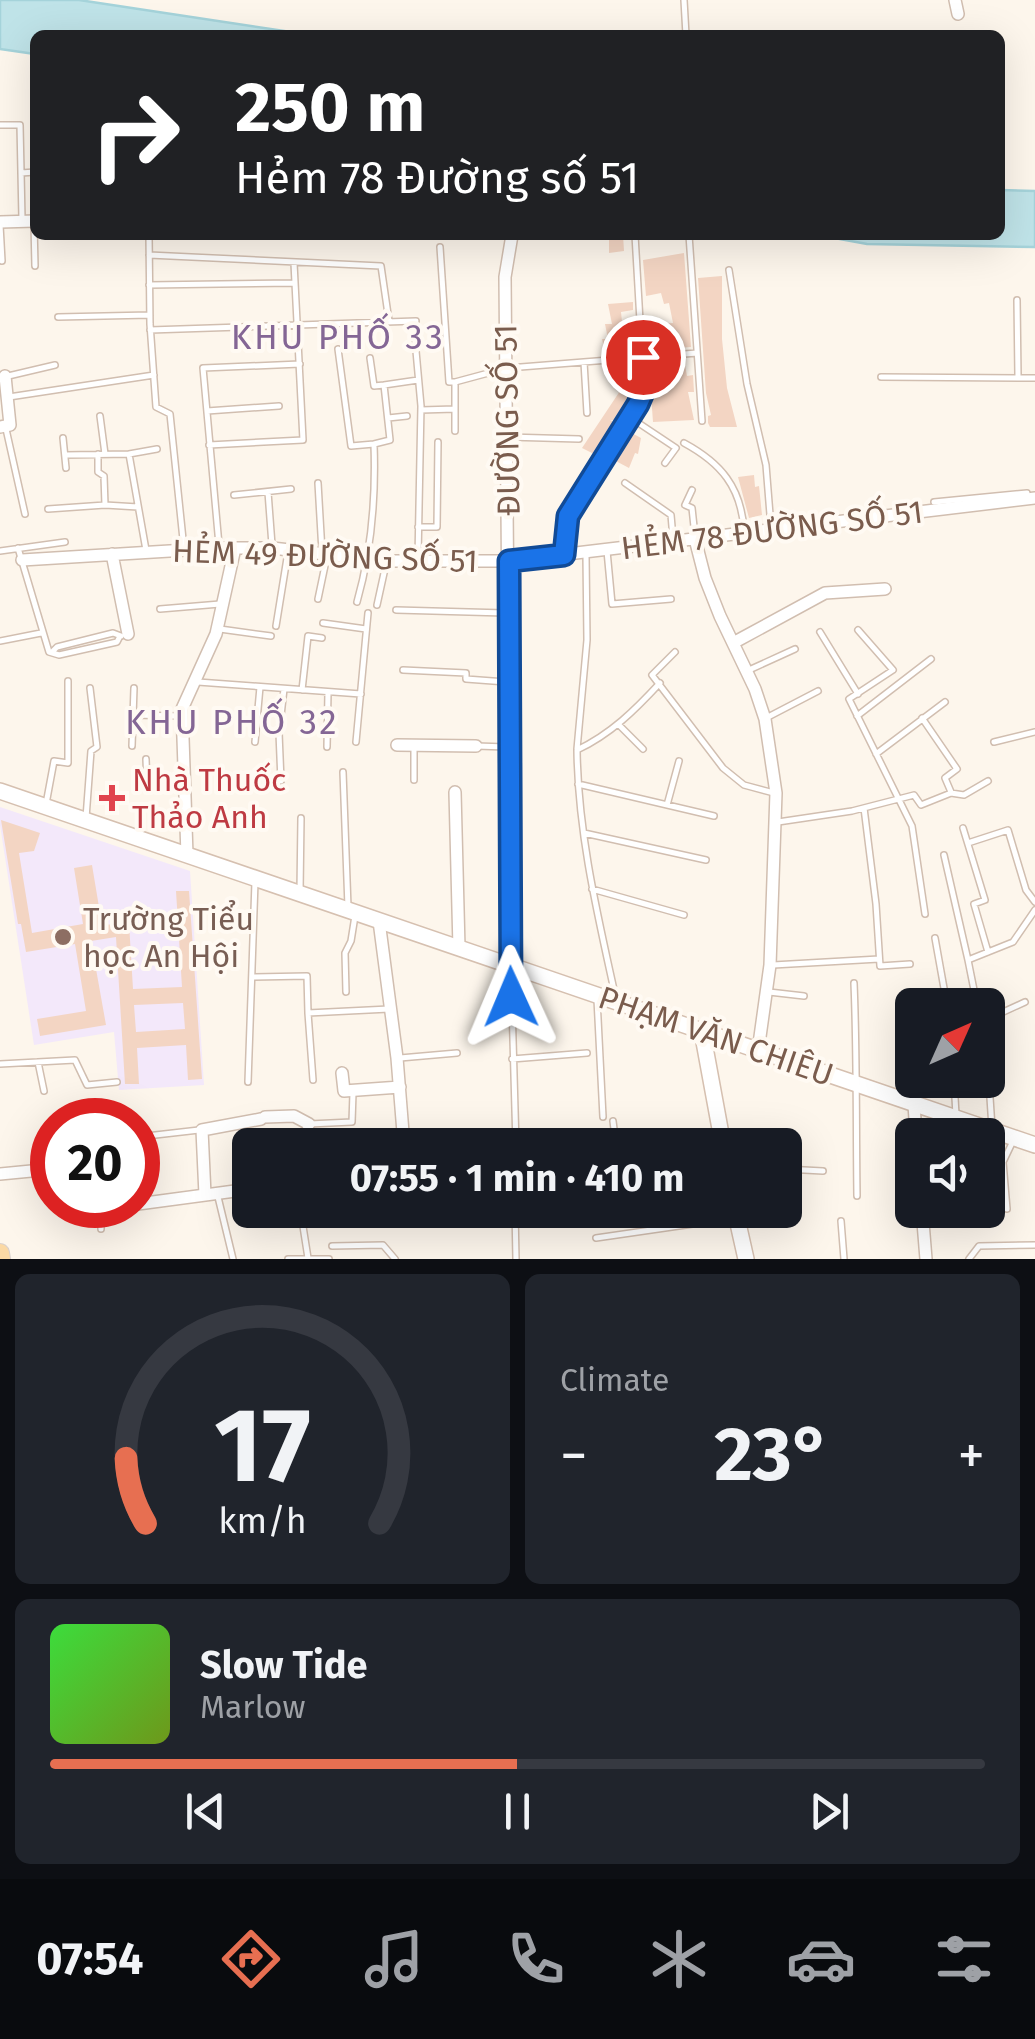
<!DOCTYPE html>
<html lang="en">
<head>
<meta charset="utf-8">
<style>
	body { margin:0; font-family:"Fira Sans",sans-serif; background:#20242c; color:#f1f3f6; height:100vh; display:flex; flex-direction:column; font-size:38px; white-space:nowrap }
	* { box-sizing:border-box; margin:0 }
	p { font-size:32px; color:#9ea1a6 }
	.icon { flex:none; width:55px; height:55px; fill:none; stroke:currentColor; stroke-width:2; stroke-linecap:round; stroke-linejoin:round }
	.map { position:relative; height:1259px; overflow:hidden }
	.side { display:flex; flex-direction:column; gap:15px; padding:15px; background:#0d0f14; flex:1 }
	.side>* { flex:none }
	.guide { position:absolute; left:30px; top:30px; width:975px; height:210px; border-radius:15px; box-shadow:0 10px 40px #0002; background:#202124; color:#fff; overflow:hidden }
	.needle { width:65px; rotate:45deg }
	.buttons { position:absolute; left:895px; top:988px; display:grid; gap:20px }
	.buttons a { display:grid; place-items:center; width:110px; height:110px; border-radius:15px; background:#171b24; box-shadow:0 10px 40px #0002; font-size:50px }
	.speed { position:absolute; left:30px; top:1098px; display:flex; gap:20px; font-size:50px; font-weight:700; text-align:center }
	.speed>* { display:grid; place-content:center; width:130px; height:130px; border-radius:50%; background:#171b24; box-shadow:0 10px 40px #0002; line-height:1 }
	.speed .limit { border:15px solid #d22; background:#fff; color:#111 }
	.pin { position:absolute; display:grid; place-items:center; width:85px; height:85px; color:#fff; margin:-42px; border:5px solid #fff; border-radius:50%; box-shadow:0 2px 10px #0007 }
	.me { position:absolute; width:110px; margin:-55px; rotate:359deg; stroke-linejoin:round; filter:drop-shadow(0 0 8px #0008) }
	.turn { display:flex; align-items:center; gap:35px; height:210px; padding:0 40px; font-size:45px }
	.turn .icon { width:130px; height:130px; stroke-width:2.5 }
	.turn b { display:block; font-size:70px; line-height:85px }
	.big { font-size:75px; font-weight:700; line-height:1.1 }
	.side .widget { flex:1; display:flex; flex-direction:column; justify-content:center; gap:15px; min-width:0; padding:0 35px; border-radius:15px; background:#20242c }
	.side .dial { align-items:center; gap:0 }
	.dial svg { height:260px; overflow:visible; fill:none; stroke:#363941; stroke-width:7; stroke-linecap:round; text-anchor:middle }
	.dial text { fill:#f1f3f6; stroke:none }
	.song { display:flex; align-items:center; gap:30px }
	.cover { width:120px; height:120px; border-radius:15px; background:linear-gradient(135deg,hsl(120 70% 55%),hsl(80 70% 35%)) }
	.played { height:10px; border-radius:5px; background:linear-gradient(90deg,#e76f51 50%,#363941 50%) }
	.keys { display:flex; justify-content:space-around; direction:ltr }
	.heat { display:flex; justify-content:space-between; align-items:center; font-size:55px; direction:ltr }
	.side .tiles { flex:1; display:grid; gap:15px; grid-template-columns:1fr 1fr }
	.widget:last-child { grid-column:span 2 }
	.trip { position:absolute; left:232px; top:1128px; width:570px; height:100px; border-radius:15px; background:#171b24; box-shadow:0 10px 40px #0002; font-weight:700; line-height:100px; text-align:center }
	.tabs { display:flex; height:160px; justify-content:space-around; align-items:center; background:#090b0e; color:#9ea1a6 }
	.tabs .icon { width:70px; height:70px }
	.tabs .selected { color:#e76f51 }
	.tabs b { font-size:45px; color:#f1f3f6 }
	.map>svg:first-child { display:block }
	.education { fill:#f3e8fa }
	.water { fill:#bfe3e8; stroke:#a5d3da; stroke-width:2.5 }
	.building { fill:#f3d5c3; fill-rule:evenodd }
	.lines { fill:none; stroke-linecap:round; stroke-linejoin:round }
	.lane-casing { stroke:#d1beb0; stroke-width:8 }
	.street-casing { stroke:#d1beb0; stroke-width:14 }
	.secondary-casing { stroke:#d6c0b0; stroke-width:18 }
	.primary-casing { stroke:#dad1cd; stroke-width:20 }
	.lane { stroke:#fff; stroke-width:5 }
	.street { stroke:#fff; stroke-width:11 }
	.secondary { stroke:#fff; stroke-width:15 }
	.primary { stroke:#fbd9a5; stroke-width:18 }
	.route-casing { stroke:#114b97; stroke-width:25 }
	.route { stroke:#1a73e8; stroke-width:18 }
	.health-dot { fill:#e0444e; stroke:#fffaf3; stroke-width:4 }
	.education-dot { fill:#8d6e63; stroke:#fffaf3; stroke-width:4 }
	.labels { text-anchor:middle; stroke-width:8; stroke-linejoin:round; paint-order:stroke }
	.street-label { font-size:32px; fill:#7a5c4d; stroke:#fffaf3 }
	.health-label { font-size:32px; fill:#be3a42; stroke:#fffaf3; text-anchor:start }
	.education-label { font-size:32px; fill:#785e54; stroke:#fffaf3; text-anchor:start }
	.neighbourhood-label { font-size:35px; letter-spacing:2.5px; fill:#846695; stroke:#fffaf3 }
</style>
</head>
<body>
<div class="map">
<svg width="1035" height="1259" viewBox="0 0 1035 1259">
	<rect width="100%" height="100%" fill="#fdf6ec"/>
	<path class="education" d="M 0,807 L 190,871 L 204,1085 L 119,1090 L 114,1032 L 34,1045 L 0,825 Z"/>
	<path class="water" d="M 0,0 L 79,0 L 311,35 L 35,35 L 35,54 L 0,49 Z
		M 1000,190 L 1035,191 L 1035,247 L 867,244 L 818,235 L 1000,235 Z"/>
	<path class="building" d="M 609,235 L 623,235 L 624,251 L 609,253 Z
		M 684,253 L 691,347 L 650,350 L 646,325 L 673,323 L 669,303 L 664,304 L 661,293 L 646,296 L 643,260 Z
		M 722,276 L 722,339 L 727,388 L 737,427 L 710,427 L 708,423 L 708,416 L 711,415 L 706,393 L 698,278 Z
		M 633,302 L 633,310 L 621,312 L 622,322 L 634,321 L 634,329 L 618,331 L 618,337 L 634,336 L 635,343 L 619,346 L 619,349 L 635,347 L 636,352 L 610,354 L 609,347 L 604,348 L 602,339 L 608,339 L 605,324 L 612,324 L 608,304 Z
		M 684,360 L 687,376 L 693,375 L 694,392 L 688,392 L 694,420 L 653,422 L 649,367 L 653,366 L 653,363 Z
		M 620,391 L 630,396 L 628,410 L 622,421 L 610,420 L 619,425 L 598,456 L 582,448 Z
		M 630,432 L 641,438 L 638,454 L 635,453 L 629,468 L 612,459 Z
		M 754,475 L 755,487 L 759,486 L 762,515 L 749,518 L 738,477 Z
		M 1,820 L 40,833 L 34,851 L 19,853 L 32,933 L 83,924 L 74,868 L 92,865 L 102,925 L 129,923 L 133,989 L 182,987 L 176,891 L 189,891 L 202,1079 L 188,1080 L 186,1045 L 137,1048 L 139,1084 L 125,1084 L 116,937 L 91,941 L 106,1025 L 40,1036 L 37,1019 L 86,1011 L 75,944 L 26,952 L 21,924 L 18,924 ZM 183,1003 L 185,1029 L 136,1032 L 134,1005 Z"/>
	<g class="lines">
		<g class="lane-casing">
			<path id="lane" d="M 684,0 L 686,35
				M 0,125 L 20,125 L 22,219
				M 21,173 L 35,172
				M 34,224 L 35,266
				M 0,225 L 2,261
				M 149,235 L 150,324 L 156,407 L 170,414 L 184,549
				M 689,235 L 702,421
				M 440,247 L 449,382 L 455,382 L 455,431
				M 149,255 L 381,266 L 389,321
				M 729,270 L 747,384 L 766,465 L 771,527
				M 149,285 L 294,283
				M 1017,300 L 1018,376
				M 58,317 L 150,315
				M 150,330 L 416,321
				M 415,340 L 421,406 L 418,558
				M 338,349 L 351,446 L 374,444
				M 584,362 L 587,413
				M 4,377 L 55,365
				M 881,377 L 1035,378
				M 455,382 L 507,368 L 697,353
				M 384,385 L 418,380
				M 9,397 L 154,375
				M 421,410 L 455,409
				M 207,411 L 279,406
				M 100,416 L 105,454
				M 388,418 L 407,416
				M 631,418 L 676,448 L 665,463
				M 6,429 L 25,514
				M 507,437 L 579,439
				M 63,438 L 66,468
				M 684,443 C 721,463 741,487 744,530
				M 209,445 L 303,440 L 294,263
				M 98,454 L 98,472 L 104,476 L 105,505
				M 129,454 L 157,449
				M 65,455 L 129,454 L 146,550
				M 318,483 L 322,552
				M 625,483 L 671,515 L 673,538
				M 692,490 L 685,505 L 692,508 L 695,536
				M 268,492 L 272,545
				M 234,495 L 291,489
				M 934,502 L 1027,493
				M 48,509 L 105,505 L 138,507
				M 418,527 L 437,527 L 438,442
				M 219,545 L 203,368 L 300,364
				M 18,548 L 49,652 L 59,655 L 117,642 L 120,636
				M 0,551 L 65,542
				M 607,551 L 612,604 L 671,599
				M 564,555 L 568,516 L 631,418 L 644,390 L 635,235
				M 318,599 L 327,556
				M 357,602 C 372,549 376,499 374,444 L 390,440 L 384,385 L 374,386 L 370,358
				M 377,605 L 386,564
				M 160,609 L 220,604
				M 396,610 L 505,613
				M 323,623 L 366,629
				M 276,626 L 288,552
				M 220,629 L 271,636
				M 858,630 L 893,670 L 849,699 L 912,826 L 925,914
				M 820,632 L 858,694
				M 0,641 L 41,633
				M 53,651 L 57,647 L 113,633 L 121,636
				M 675,652 L 652,675 L 723,768 L 744,785 L 774,793
				M 403,670 L 466,673 L 466,679 L 506,682
				M 749,670 L 795,649
				M 198,682 L 361,694
				M 302,690 L 308,636 L 322,638
				M 133,715 L 179,716
				M 857,716 L 931,659
				M 768,717 L 818,691
				M 922,718 L 957,769 L 945,778 L 951,792
				M 619,725 L 643,749
				M 255,742 L 260,687
				M 356,742 L 368,613
				M 994,742 L 1035,732
				M 132,746 L 134,688
				M 477,746 L 506,747
				M 327,747 L 328,692
				M 577,749 L 587,640 L 586,555
				M 876,754 L 945,702
				M 146,759 L 147,785 L 183,786
				M 343,772 L 348,907
				M 414,780 L 414,748
				M 281,781 L 279,733 L 284,689
				M 578,784 L 714,816
				M 46,804 L 54,761 L 68,763 L 68,681
				M 667,805 L 679,761
				M 864,808 L 876,904 L 880,966 L 910,964
				M 86,818 L 91,751 L 97,747 L 90,688
				M 778,822 L 852,811 L 914,795 L 921,805 L 951,793 L 964,795 L 988,781
				M 963,828 L 985,900 L 974,904 L 988,952
				M 584,833 L 706,860
				M 968,843 L 1008,830 L 1026,890 L 1035,902
				M 944,855 L 968,960
				M 592,889 L 684,915
				M 300,891 L 301,818
				M 935,938 L 947,1005
				M 773,965 L 879,959
				M 511,969 L 516,1145
				M 252,977 L 307,976 L 308,1013
				M 854,983 C 857,1054 856,1124 857,1196
				M 346,992 L 345,953 L 351,941 L 355,916
				M 769,992 L 804,996
				M 597,999 L 603,1117
				M 616,999 C 598,917 578,834 577,750 C 611,734 635,710 660,683
				M 977,1005 L 968,960 L 1013,942 L 1035,910
				M 988,1019 L 1025,1002
				M 400,1058 L 457,1053
				M 512,1059 L 587,1053
				M 38,1062 L 44,1091
				M 0,1064 L 75,1060 L 87,1085 L 117,1082
				M 988,1067 L 992,1128
				M 313,1080 L 308,1013 L 389,1009
				M 954,1080 L 956,1115
				M 248,1082 L 255,882
				M 69,1111 L 70,1120
				M 613,1121 L 616,1145
				M 138,1137 L 199,1130
				M 298,1138 L 309,1124 L 352,1122 L 353,1093
				M 785,1169 L 823,1171
				M 218,1197 L 233,1259
				M 1007,1209 L 1003,1162 L 1013,1141
				M 515,1210 L 516,1259
				M 101,1211 L 101,1229
				M 302,1220 L 308,1258
				M 841,1221 L 844,1259
				M 596,1238 L 734,1218
				M 332,1246 L 383,1245 L 395,1259
				M 288,1259 L 329,1259
				M 969,1259 L 979,1246 L 1035,1245"/>
		</g>
		<g class="street-casing">
			<path id="street" d="M 955,0 L 958,14
				M 0,222 L 35,221
				M 0,427 L 10,425 L 5,376
				M 695,539 L 705,578 L 720,616 L 755,689 L 765,719 L 776,793 L 770,965 L 758,1051
				M 112,554 L 128,634
				M 22,560 L 219,548 L 272,548 L 387,561 L 509,561 L 1035,498
				M 733,643 L 825,593 L 885,589
				M 397,745 L 476,746
				M 455,792 L 459,948
				M 187,855 L 182,709 L 216,634 L 235,548
				M 379,921 L 397,1058 L 404,1145
				M 511,966 L 505,277 L 512,235
				M 342,1073 L 344,1091 L 400,1087
				M 914,1104 L 916,1135
				M 265,1117 L 294,1116 L 309,1124
				M 0,1174 L 52,1169
				M 205,1195 L 202,1130 L 261,1119
				M 138,1204 L 250,1189
				M 100,1205 L 101,1208 L 128,1205
				M 922,1210 L 926,1259"/>
		</g>
		<g class="secondary-casing">
			<path id="secondary" d="M 0,791 L 1035,1145
				M 702,1031 L 723,1145
				M 735,1210 L 746,1259"/>
		</g>
		<g class="primary-casing">
			<path id="primary" d="M 0,1253 L 1,1259"/>
		</g>
		<use href="#lane" class="lane"/>
		<use href="#street" class="street"/>
		<use href="#secondary" class="secondary"/>
		<use href="#primary" class="primary"/>
	</g>
	<g class="lines">
		<g class="route-casing">
			<path id="route" d="M 511,997 L 509,561 L 564,555 L 568,516 L 638,404 L 644,390 L 643,357"/>
		</g>
		<use href="#route" class="route"/>
	</g>
	<path class="health-dot" d="M107 783h10v10h10v10h-10v10h-10v-10h-10v-10h10z"/>
	<circle class="education-dot" cx="63" cy="937" r="10"/>
	<g class="labels">
		<g class="street-label">
			<text transform="translate(507 420) rotate(-91)" y="11">ĐƯỜNG SỐ 51</text>
			<text transform="translate(772 530) rotate(-7)" y="11">HẺM 78 ĐƯỜNG SỐ 51</text>
			<text transform="translate(325 556) rotate(2)" y="11">HẺM 49 ĐƯỜNG SỐ 51</text>
			<text transform="translate(716 1036) rotate(19)" y="11">PHẠM VĂN CHIÊU</text>
		</g>
		<g class="health-label">
			<text x="132" y="791">Nhà Thuốc<tspan x="132" dy="37">Thảo Anh</tspan></text>
		</g>
		<g class="education-label">
			<text x="83" y="930">Trường Tiểu<tspan x="83" dy="37">học An Hội</tspan></text>
		</g>
		<g class="neighbourhood-label">
			<text x="338" y="349">KHU PHỐ 33</text>
			<text x="232" y="734">KHU PHỐ 32</text>
		</g>
	</g>
</svg>
<div class="buttons">
<a><svg class="needle" viewBox="-14 -14 28 28"><path d="M0-13l5 13h-10z" fill="#e53935"/><path d="M0 13l5-13h-10z" fill="#9ea1a6"/></svg></a>
<a><svg class="icon" aria-label="sound" viewBox="0 0 24 24"><path d="M4 9h4l5-4v14l-5-4H4zM17 9q2 3 0 6"/></svg></a>
</div>
<div class="speed"><div class="limit">20</div></div>
<div class="pin" style="left:643px;top:357px;background:#d93025"><svg class="icon" aria-label="arrive" viewBox="0 0 24 24"><path d="M6 21V4h12l-3 4 3 4H6"/></svg></div>
<svg class="me" style="left:511px;top:997px" viewBox="-20 -20 40 40"><path d="M0-17L14 15 0 8-14 15z" fill="#1a73e8" stroke="#fff" stroke-width="4"/></svg>
<div class="trip">07:55 · 1 min · 410 m</div>
<div class="guide">
<div class="turn"><svg class="icon" aria-label="right" viewBox="0 0 24 24"><path d="M7 20v-9h11M14 6l5 5-5 5"/></svg><div><b>250 m</b>Hẻm 78 Đường số 51</div></div>
</div>
</div>
<section class="side">
<div class="tiles">
<div class="widget dial"><svg viewBox="0 0 100 80">
<path d="M14 69A42 42 0 1 1 86 69"/>
<path d="M14 69A42 42 0 0 1 8 49" stroke="#e76f51"/>
<text x="50" y="56" font-size="32" font-weight="700">17</text>
<text x="50" y="72" font-size="11">km/h</text>
</svg></div>
<div class="widget"><p>Climate</p>
<div class="heat"><a>−</a><b class="big">23°</b><a>+</a></div>
</div>
<div class="widget">
<div class="song"><i class="cover"></i><div><b>Slow Tide</b><p>Marlow</p></div></div>
<div class="played"></div>
<div class="keys"><svg class="icon" aria-label="previous" viewBox="0 0 24 24"><path d="M18 5L8 12l10 7zM5 5v14"/></svg><svg class="icon" aria-label="pause" viewBox="0 0 24 24"><path d="M8 5v14M16 5v14"/></svg><svg class="icon" aria-label="next" viewBox="0 0 24 24"><path d="M6 5l10 7-10 7zM19 5v14"/></svg></div>
</div>
</div>
</section>
<nav class="tabs">
<b>07:54</b>
<svg class="icon selected" aria-label="directions" viewBox="0 0 24 24"><path d="M12 3l9 9-9 9-9-9zM9 14v-3h6M13 9l2 2-2 2"/></svg>
<svg class="icon" aria-label="music" viewBox="0 0 24 24"><path d="M9 18V5l10-2v13"/><circle cx="6" cy="18" r="3"/><circle cx="16" cy="16" r="3"/></svg>
<svg class="icon" aria-label="phone" viewBox="0 0 24 24"><path d="M5 4h4l2 5-3 2q2 4 5 5l2-3 5 2v4C11 20 4 13 5 4z"/></svg>
<svg class="icon" aria-label="climate" viewBox="0 0 24 24"><path d="M12 3v18M4 7l16 10M4 17L20 7"/></svg>
<svg class="icon" aria-label="car" viewBox="0 0 24 24"><path d="M5 17H2v-5l4-1 3-4h7l3 4 3 1v5h-3M9 17h6M6 11h13"/><circle cx="7" cy="17" r="2"/><circle cx="17" cy="17" r="2"/></svg>
<svg class="icon" aria-label="filters" viewBox="0 0 24 24"><path d="M4 7h16M4 17h16"/><circle cx="9" cy="7" r="2"/><circle cx="15" cy="17" r="2"/></svg>
</nav>
</body>
</html>
